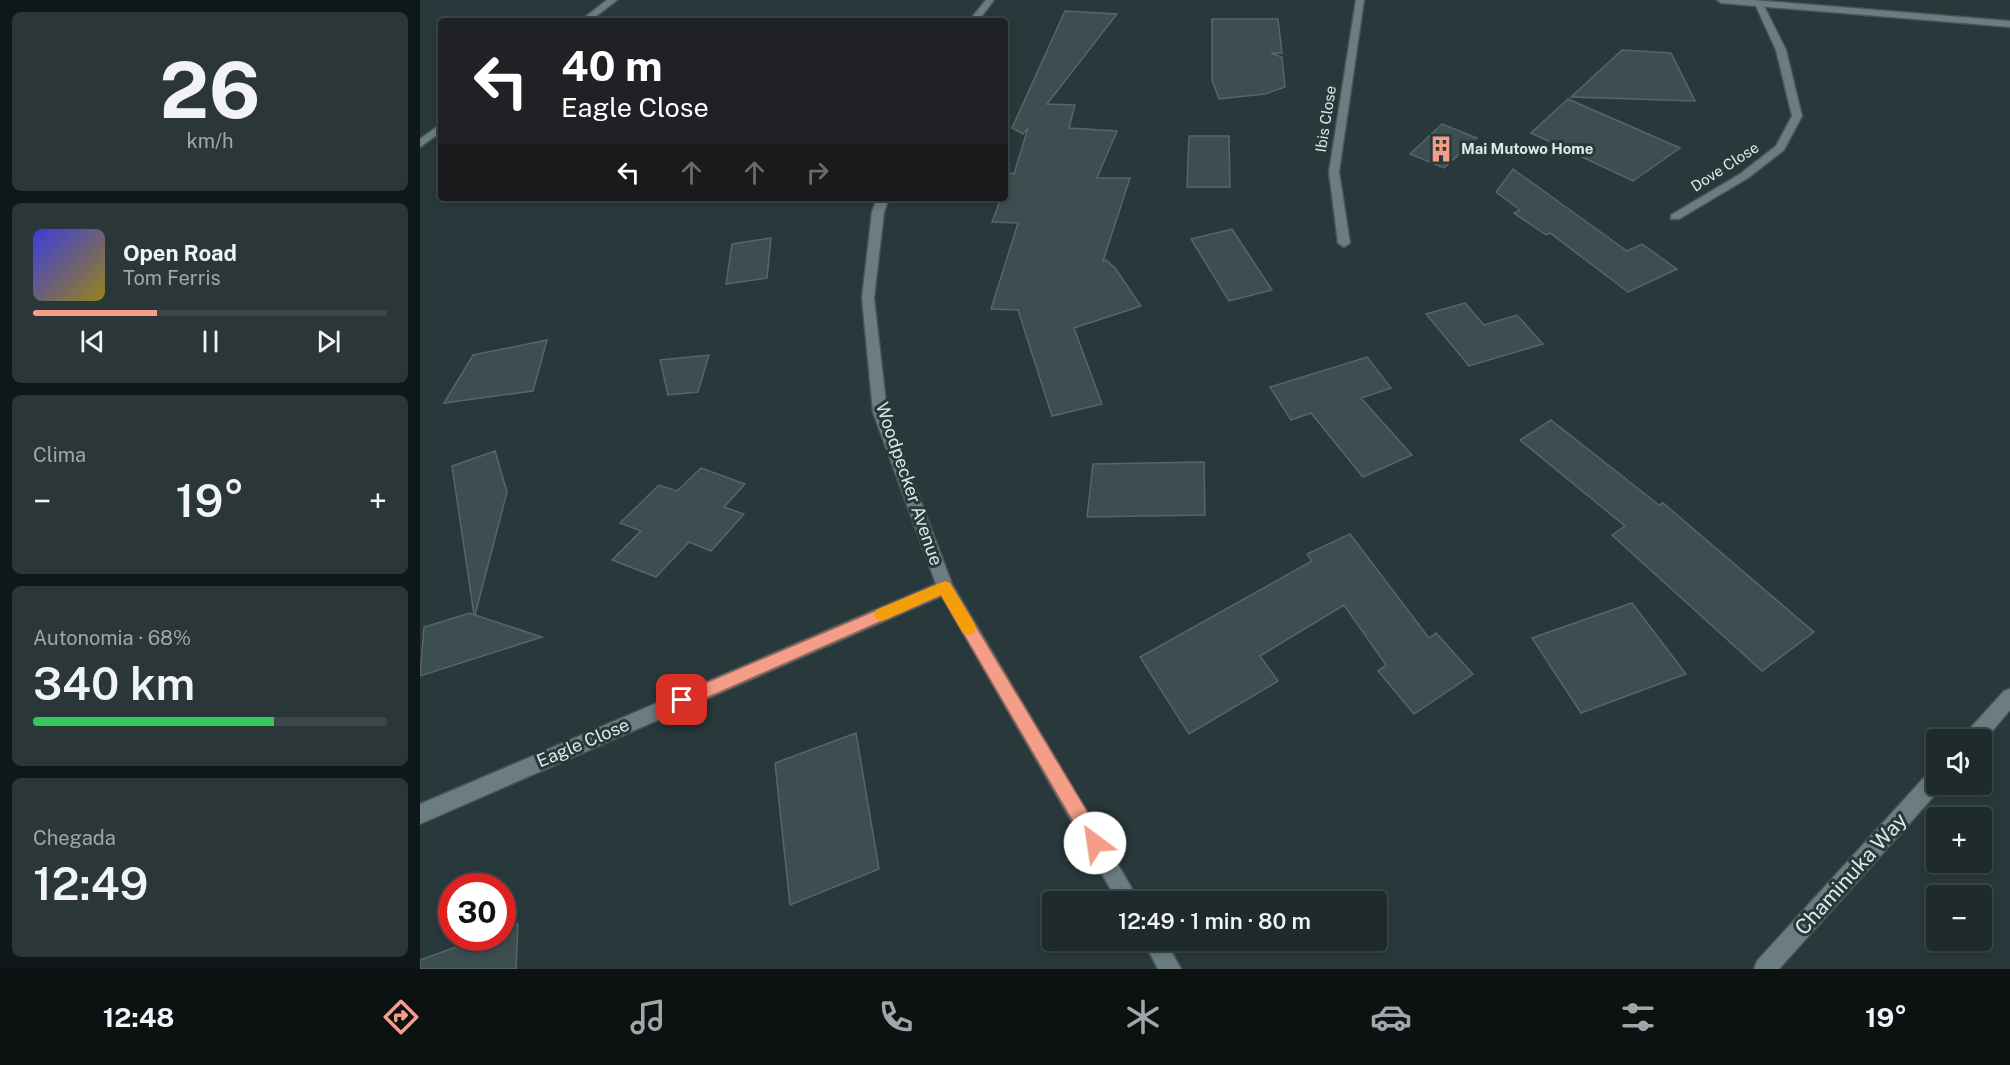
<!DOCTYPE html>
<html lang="pt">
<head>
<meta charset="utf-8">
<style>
	body { margin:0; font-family:"Public Sans",sans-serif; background:#2b3638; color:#f1f3f6; height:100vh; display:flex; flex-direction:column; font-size:22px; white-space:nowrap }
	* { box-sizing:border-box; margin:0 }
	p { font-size:20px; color:#a1a7a9 }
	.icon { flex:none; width:33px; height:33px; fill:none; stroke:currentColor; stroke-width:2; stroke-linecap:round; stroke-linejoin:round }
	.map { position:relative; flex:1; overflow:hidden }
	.panel { display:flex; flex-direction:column; gap:12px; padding:12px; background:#101718; width:420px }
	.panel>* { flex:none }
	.guide { position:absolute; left:18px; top:18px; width:570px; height:183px; border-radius:6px; box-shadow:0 3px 9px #0003,0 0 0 2px #3c4648; background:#202124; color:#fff; overflow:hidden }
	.controls { position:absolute; left:1506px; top:729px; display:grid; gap:12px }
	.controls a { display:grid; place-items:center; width:66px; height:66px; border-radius:6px; background:#1e2a2c; box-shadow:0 3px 9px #0003,0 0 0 2px #3c4648; font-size:30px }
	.speed { position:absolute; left:18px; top:873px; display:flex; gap:12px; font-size:30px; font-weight:700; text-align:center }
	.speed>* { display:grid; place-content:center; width:78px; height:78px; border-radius:50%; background:#1e2a2c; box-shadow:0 3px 9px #0003,0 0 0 2px #3c4648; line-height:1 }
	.speed .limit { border:9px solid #d22; background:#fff; color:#111 }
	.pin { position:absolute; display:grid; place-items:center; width:51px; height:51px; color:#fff; margin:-26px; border-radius:12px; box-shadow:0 3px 9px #0006 }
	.me { position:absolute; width:66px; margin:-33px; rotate:329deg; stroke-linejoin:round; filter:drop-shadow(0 0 4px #0008) }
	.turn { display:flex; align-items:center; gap:21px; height:126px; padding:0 24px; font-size:27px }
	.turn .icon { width:78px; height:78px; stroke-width:2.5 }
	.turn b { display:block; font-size:42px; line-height:51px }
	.lanes { display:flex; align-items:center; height:57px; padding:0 24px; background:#0003; justify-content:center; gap:30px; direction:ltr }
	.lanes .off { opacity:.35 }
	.big { font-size:45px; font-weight:600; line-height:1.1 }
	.panel .tile { flex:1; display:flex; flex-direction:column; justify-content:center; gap:9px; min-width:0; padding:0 21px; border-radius:9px; background:#2b3638 }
	.panel .dial { align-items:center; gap:0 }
	.dial b { font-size:78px; line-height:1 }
	.song { display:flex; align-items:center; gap:18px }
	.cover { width:72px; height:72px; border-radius:9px; background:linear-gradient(135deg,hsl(240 70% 55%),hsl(50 70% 35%)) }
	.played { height:6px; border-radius:3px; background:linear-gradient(90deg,#f49e8a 35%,#3c4648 35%) }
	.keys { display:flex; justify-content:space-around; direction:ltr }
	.heat { display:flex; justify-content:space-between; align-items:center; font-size:33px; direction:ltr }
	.charge { height:9px; border-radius:4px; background:linear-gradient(90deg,#34c759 68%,#3c4648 0) }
	.trip { position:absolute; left:622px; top:891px; width:345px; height:60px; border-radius:6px; background:#1e2a2c; box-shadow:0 3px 9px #0003,0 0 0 2px #3c4648; font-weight:600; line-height:60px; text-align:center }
	.tab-bar { display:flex; height:96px; justify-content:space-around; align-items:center; background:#0c1112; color:#a1a7a9 }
	.tab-bar .icon { width:42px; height:42px }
	.tab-bar .selected { color:#f49e8a }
	.tab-bar b { font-size:27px; color:#f1f3f6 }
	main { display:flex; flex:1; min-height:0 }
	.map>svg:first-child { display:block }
	.building { fill:#3d4e51; stroke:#556669; stroke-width:1.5 }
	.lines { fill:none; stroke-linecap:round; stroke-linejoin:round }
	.minor-casing { stroke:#465456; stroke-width:3 }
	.tertiary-casing { stroke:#465456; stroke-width:3 }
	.minor { fill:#6b7d80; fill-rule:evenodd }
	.tertiary { fill:#6b7d80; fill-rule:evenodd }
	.route { fill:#f49e8a; stroke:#9f675a; stroke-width:1.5 }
	.slow { fill:#f59e0b }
	.labels { text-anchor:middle; stroke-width:6; stroke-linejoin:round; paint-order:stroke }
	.far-street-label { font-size:15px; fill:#dee8e9; stroke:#28383b }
	.far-poi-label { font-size:15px; font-weight:bold; fill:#dee8e9; stroke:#28383b; text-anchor:start }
	.street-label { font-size:18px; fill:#dee8e9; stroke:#28383b }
	.near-street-label { font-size:21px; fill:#dee8e9; stroke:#28383b }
</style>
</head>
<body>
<main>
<section class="panel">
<div class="tile dial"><b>26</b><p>km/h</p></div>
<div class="tile">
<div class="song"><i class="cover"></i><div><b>Open Road</b><p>Tom Ferris</p></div></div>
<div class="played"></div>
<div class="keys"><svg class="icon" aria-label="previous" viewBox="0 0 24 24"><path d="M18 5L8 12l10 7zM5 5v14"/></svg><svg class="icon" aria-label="pause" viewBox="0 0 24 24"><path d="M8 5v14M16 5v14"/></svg><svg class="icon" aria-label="next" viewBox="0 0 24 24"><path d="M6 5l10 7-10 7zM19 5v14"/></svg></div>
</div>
<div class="tile"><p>Clima</p>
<div class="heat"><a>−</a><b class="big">19°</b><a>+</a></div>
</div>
<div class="tile"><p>Autonomia · 68%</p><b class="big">340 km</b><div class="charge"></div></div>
<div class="tile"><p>Chegada</p><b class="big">12:49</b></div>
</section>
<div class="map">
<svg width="1590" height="969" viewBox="0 0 1590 969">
	<rect width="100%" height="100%" fill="#28383b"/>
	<path class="building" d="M 645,11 L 697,14 L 627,104 L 655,105 L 649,128 L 697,131 L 677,178 L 710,178 L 683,261 L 686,260 L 695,268 L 721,306 L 654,328 L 682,404 L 632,416 L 598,310 L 571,309 L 598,223 L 572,222 L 581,198 L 585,198 L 585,186 L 590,173 L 594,174 L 608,128 L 603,134 L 592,128 Z
		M 792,19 L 858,19 L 862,53 L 851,53 L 862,57 L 865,87 L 845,94 L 799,99 L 792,80 Z
		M 1202,50 L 1251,53 L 1275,101 L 1151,97 Z
		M 1148,99 L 1260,148 L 1213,181 L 1111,133 Z
		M 1022,124 L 1057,138 L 1024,168 L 990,154 Z
		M 769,136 L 809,136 L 810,187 L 767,187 Z
		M 1093,169 L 1207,251 L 1222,244 L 1257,269 L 1208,292 L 1130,233 L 1126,235 L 1094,213 L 1100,210 L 1076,192 Z
		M 812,229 L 852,290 L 809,301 L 771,239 Z
		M 351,238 L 347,278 L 306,284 L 312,244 Z
		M 1045,303 L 1064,325 L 1097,315 L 1123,344 L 1049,366 L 1006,314 Z
		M 127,340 L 113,391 L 24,403 L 53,355 Z
		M 289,355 L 278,392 L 248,395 L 240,360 Z
		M 947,357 L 971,388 L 941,398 L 992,455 L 943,477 L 891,413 L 871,420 L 850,387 Z
		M 1131,420 L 1239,505 L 1243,503 L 1394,632 L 1342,671 L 1192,535 L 1205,526 L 1100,440 Z
		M 75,451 L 87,492 L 55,615 L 122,637 L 0,676 L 4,627 L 50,613 L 54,615 L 32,466 Z
		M 784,462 L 785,515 L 667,517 L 673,464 Z
		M 281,468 L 325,484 L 304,507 L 324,514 L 291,551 L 269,542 L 236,577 L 192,560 L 221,531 L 200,523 L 239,485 L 257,491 Z
		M 930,534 L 1009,638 L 1016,633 L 1053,674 L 994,714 L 958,671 L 966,665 L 924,605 L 840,656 L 858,681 L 769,734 L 720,657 L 892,561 L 887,554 Z
		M 1212,603 L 1266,674 L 1161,713 L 1112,638 Z
		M 436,733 L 459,869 L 370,905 L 355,763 Z
		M 98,924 L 96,969 L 0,969 L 0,960 L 61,938 L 82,938 L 82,929 Z"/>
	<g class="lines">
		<g class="minor-casing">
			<path id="minor" d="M 187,0 L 197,0 L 170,21 L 160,21 Z
				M 566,0 L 574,0 L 558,21 L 549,21 Z
				M 936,0 L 944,0 L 919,172 L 930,243 L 924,247 L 918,243 L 909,172 Z
				M 1335,0 L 1342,2 L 1366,50 L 1382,116 L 1364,150 L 1328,178 L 1259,219 L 1251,219 L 1251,215 L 1320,174 L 1356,146 L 1372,116 L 1356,50 L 1334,2 Z
				M 21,124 L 21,132 L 0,147 L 0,139 Z
				M 457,198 L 469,198 L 464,212 L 454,298 L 467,412 L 532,584 L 720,902 L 698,902 L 522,596 L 0,824 L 0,804 L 516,584 L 453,412 L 442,298 L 452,212 Z
				M 723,940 L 745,940 L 761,969 L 738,969 Z"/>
		</g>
		<g class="tertiary-casing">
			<path id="tertiary" d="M 1297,0 L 1332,0 L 1590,21 L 1590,27 L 1301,3 Z
				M 1590,689 L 1590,710 L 1562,743 L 1562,740 L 1543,740 L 1545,734 L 1584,691 Z
				M 1516,770 L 1516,784 L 1523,786 L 1359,969 L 1334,969 L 1337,961 L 1509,772 Z"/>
		</g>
		<use href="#minor" class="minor"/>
		<use href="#tertiary" class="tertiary"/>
	</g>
	<path class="route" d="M 525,581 L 530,583 L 682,836 L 684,843 L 682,849 L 675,852 L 669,849 L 521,595 L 268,706 L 262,708 L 257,706 L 254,700 L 257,695 Z"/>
	<path class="slow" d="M 525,581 L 530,583 L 554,623 L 556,628 L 554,633 L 549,635 L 543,633 L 521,595 L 467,619 L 461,621 L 456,619 L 454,615 L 456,610 Z"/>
	<defs>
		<g id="building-bare" transform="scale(2.07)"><path d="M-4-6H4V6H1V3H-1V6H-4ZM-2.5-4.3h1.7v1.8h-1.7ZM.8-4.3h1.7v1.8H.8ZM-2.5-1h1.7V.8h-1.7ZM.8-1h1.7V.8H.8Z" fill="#f49e8a" stroke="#28383b" stroke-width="2.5" paint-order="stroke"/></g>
	</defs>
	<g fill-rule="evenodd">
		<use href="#building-bare" x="1021" y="149"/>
	</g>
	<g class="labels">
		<g class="far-street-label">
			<text transform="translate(906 119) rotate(-81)" y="5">Ibis Close</text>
			<text transform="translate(1305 167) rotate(-33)" y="5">Dove Close</text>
		</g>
		<g class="far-poi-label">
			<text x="1041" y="154">Mai Mutowo Home</text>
		</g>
		<g class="street-label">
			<text transform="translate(489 484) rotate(71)" y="6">Woodpecker Avenue</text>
			<text transform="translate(163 743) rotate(-23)" y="6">Eagle Close</text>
		</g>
		<g class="near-street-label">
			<text transform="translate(1431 874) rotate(-48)" y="7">Chaminuka Way</text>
		</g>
	</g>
</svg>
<div class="controls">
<a><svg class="icon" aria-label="sound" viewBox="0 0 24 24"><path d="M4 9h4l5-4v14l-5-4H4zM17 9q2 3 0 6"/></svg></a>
<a>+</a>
<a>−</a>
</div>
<div class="speed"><div class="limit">30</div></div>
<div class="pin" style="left:262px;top:700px;background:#d93025"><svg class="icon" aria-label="arrive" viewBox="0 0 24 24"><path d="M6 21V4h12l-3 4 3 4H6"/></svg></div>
<svg class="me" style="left:675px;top:843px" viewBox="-20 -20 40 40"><circle r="19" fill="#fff"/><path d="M0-13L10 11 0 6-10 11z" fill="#f49e8a"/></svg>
<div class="trip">12:49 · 1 min · 80 m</div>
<div class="guide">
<div class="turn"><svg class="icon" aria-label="left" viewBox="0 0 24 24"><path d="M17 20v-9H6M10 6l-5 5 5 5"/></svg><div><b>40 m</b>Eagle Close</div></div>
<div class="lanes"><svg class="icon" aria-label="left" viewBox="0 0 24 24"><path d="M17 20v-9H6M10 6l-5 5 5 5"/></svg><svg class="icon off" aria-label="ahead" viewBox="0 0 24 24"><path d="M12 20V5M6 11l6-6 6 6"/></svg><svg class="icon off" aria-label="ahead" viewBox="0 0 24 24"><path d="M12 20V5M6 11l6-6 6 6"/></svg><svg class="icon off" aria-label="right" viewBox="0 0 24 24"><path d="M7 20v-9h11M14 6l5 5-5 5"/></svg></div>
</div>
</div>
</main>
<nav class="tab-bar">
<b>12:48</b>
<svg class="icon selected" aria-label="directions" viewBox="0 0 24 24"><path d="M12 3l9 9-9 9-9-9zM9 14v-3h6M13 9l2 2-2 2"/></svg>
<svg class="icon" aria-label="music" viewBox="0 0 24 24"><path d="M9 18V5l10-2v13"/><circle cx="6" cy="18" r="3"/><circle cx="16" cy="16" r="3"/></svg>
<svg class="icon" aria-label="phone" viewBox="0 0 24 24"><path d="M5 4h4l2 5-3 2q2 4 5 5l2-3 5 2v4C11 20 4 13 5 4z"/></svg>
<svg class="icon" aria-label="climate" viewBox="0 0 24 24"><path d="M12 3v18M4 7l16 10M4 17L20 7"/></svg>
<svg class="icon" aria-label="car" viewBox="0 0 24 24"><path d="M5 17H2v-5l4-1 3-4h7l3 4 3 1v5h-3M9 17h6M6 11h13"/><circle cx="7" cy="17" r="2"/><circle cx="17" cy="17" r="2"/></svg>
<svg class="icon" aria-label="filters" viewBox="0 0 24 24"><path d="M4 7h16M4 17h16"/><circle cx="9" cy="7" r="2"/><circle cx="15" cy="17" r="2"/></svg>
<b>19°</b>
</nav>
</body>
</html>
